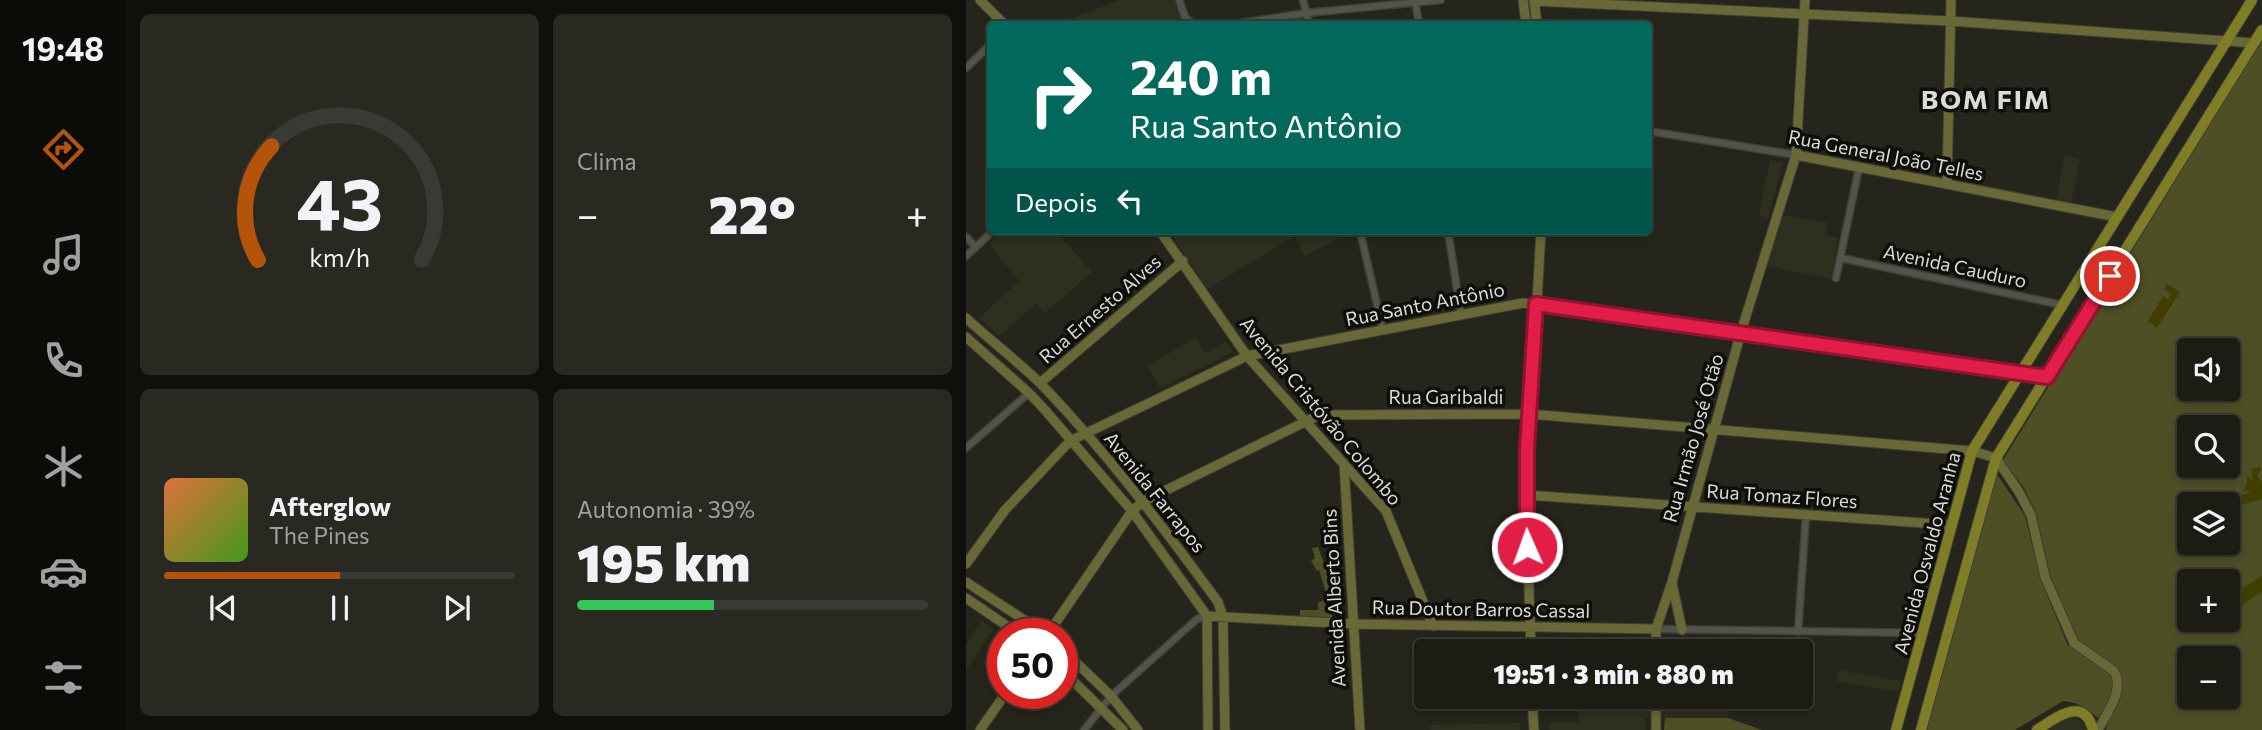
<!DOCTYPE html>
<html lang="pt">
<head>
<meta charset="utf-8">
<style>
	body { margin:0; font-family:Commissioner,sans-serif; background:#292922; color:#f1f3f6; height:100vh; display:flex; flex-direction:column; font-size:26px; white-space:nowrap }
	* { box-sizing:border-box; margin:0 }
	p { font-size:23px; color:#a0a1a0 }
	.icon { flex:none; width:38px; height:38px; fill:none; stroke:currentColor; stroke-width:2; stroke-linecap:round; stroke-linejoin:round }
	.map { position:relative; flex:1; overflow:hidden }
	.sheet { display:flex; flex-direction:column; gap:14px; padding:14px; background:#0f0f0c; width:840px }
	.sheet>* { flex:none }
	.banner { position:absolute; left:21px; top:21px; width:665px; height:214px; border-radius:7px; box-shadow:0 4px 10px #0003,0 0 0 2px #3a3a34; background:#00695c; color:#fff; overflow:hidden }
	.fabs { position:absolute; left:1211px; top:338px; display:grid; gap:14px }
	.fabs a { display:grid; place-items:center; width:63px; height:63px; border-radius:7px; background:#1c1c15; box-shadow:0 4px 10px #0003,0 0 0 2px #3a3a34; font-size:35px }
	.speed { position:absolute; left:21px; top:618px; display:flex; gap:14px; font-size:35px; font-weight:700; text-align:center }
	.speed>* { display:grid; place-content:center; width:91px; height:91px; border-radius:50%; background:#1c1c15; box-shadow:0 4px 10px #0003,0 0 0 2px #3a3a34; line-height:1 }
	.speed .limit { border:10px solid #d22; background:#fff; color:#111 }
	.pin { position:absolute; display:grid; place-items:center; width:60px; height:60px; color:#fff; margin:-30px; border:4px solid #fff; border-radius:50%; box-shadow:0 2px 7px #0007 }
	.me { position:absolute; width:77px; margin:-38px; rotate:358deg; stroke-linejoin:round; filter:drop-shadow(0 0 5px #0008) }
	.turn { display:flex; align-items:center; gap:24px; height:147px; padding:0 28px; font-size:32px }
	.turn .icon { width:91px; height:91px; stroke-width:2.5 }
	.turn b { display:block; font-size:49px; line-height:60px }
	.then { display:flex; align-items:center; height:66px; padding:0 28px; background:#0003; gap:14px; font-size:26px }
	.big { font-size:52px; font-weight:800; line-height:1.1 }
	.sheet .tile { flex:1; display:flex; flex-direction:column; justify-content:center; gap:10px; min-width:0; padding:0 24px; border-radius:10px; background:#292922 }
	.sheet .dial { align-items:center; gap:0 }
	.dial svg { height:182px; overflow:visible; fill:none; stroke:#3a3a34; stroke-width:7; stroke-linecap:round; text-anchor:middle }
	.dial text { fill:#f1f3f6; stroke:none }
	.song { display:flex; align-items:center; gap:21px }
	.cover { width:84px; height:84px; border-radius:10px; background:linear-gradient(135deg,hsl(20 70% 55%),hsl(100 70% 35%)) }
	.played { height:7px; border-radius:4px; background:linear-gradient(90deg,#b45309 50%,#3a3a34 50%) }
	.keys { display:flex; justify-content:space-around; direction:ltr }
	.heat { display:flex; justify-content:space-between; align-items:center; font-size:38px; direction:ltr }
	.charge { height:10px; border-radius:5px; background:linear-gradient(90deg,#34c759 39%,#3a3a34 0) }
	.sheet .tiles { flex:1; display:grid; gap:14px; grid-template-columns:repeat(2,1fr) }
	.trip { position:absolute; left:448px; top:639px; width:399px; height:70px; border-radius:7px; background:#1c1c15; box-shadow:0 4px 10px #0003,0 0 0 2px #3a3a34; font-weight:800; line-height:70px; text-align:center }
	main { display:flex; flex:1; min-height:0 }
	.menu { display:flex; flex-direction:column; width:126px; justify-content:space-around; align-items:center; background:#0b0b08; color:#a0a1a0 }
	.menu .icon { width:49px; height:49px }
	.menu .on { color:#b45309 }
	.menu b { font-size:32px; color:#f1f3f6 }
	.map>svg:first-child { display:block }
	.built { fill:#2f2f1f }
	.green { fill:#4f4f26; fill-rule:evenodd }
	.water { fill:#413f00 }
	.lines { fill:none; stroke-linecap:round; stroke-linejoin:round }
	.street-casing { stroke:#3f3f38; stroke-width:9 }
	.secondary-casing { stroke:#3f3f38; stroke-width:11 }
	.primary-casing { stroke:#3f3f38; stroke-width:12 }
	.street { stroke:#535349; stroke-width:6 }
	.secondary { stroke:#696837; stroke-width:9 }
	.primary { stroke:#7f7e26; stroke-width:10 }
	.route-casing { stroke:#92132f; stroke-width:18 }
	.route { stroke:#e11d48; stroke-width:12 }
	.labels { text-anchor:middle; stroke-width:7; stroke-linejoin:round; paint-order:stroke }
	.street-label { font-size:19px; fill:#dcdcd6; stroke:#0e0e0a }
	.district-label { font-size:26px; font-weight:bold; letter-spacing:2px; fill:#dcdcd6; stroke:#0e0e0a }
</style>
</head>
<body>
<main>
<nav class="menu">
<b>19:48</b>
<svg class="icon on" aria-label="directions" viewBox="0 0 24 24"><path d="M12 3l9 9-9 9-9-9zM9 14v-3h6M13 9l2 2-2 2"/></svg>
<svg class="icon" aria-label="music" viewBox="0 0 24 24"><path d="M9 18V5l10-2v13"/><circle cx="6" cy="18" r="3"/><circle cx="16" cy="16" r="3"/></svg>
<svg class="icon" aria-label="phone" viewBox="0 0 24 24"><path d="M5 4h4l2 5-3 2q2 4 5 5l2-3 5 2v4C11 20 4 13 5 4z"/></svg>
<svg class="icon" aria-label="climate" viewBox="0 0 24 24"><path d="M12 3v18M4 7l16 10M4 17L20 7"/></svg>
<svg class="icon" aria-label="car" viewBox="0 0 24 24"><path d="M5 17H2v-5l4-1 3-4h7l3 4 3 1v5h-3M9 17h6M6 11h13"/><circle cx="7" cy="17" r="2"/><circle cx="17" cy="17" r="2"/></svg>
<svg class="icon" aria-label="filters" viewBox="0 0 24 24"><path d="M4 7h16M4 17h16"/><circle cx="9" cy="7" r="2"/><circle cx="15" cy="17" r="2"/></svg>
</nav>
<section class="sheet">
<div class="tiles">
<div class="tile dial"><svg viewBox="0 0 100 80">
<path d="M14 69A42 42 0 1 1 86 69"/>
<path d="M14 69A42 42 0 0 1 20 19" stroke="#b45309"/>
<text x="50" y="56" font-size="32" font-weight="700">43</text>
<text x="50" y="72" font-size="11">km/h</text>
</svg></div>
<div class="tile"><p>Clima</p>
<div class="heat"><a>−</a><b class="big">22°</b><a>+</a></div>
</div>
<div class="tile">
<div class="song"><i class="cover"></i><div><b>Afterglow</b><p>The Pines</p></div></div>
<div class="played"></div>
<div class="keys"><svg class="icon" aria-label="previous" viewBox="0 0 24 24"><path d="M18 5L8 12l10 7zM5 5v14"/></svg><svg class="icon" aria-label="pause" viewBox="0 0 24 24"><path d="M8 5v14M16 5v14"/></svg><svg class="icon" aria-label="next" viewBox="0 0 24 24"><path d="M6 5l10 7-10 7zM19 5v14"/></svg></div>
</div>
<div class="tile"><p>Autonomia · 39%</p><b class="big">195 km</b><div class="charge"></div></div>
</div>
</section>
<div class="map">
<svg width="1296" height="730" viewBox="0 0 1296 730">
	<rect width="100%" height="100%" fill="#25251c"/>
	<path class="built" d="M 155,0 L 208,0 L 217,24 L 90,24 Z
		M 1099,155 L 1114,160 L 1105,203 L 1090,200 Z
		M 804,160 L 817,162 L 802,218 L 793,216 Z
		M 817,215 L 861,223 L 859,235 L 872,238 L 865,279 L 800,266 Z
		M 38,231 L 90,231 L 126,272 L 78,314 L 70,303 L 33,336 L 13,318 L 53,281 L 23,244 Z
		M 203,231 L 382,231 L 382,233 L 339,256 L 329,236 L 241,289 Z
		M 230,337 L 239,353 L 260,341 L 267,352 L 194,388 L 182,366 Z
		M 15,621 L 28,629 L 0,671 L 0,644 Z
		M 873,670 L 935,681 L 932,692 L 871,681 Z
		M 762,696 L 762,718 L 796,730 L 698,730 L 698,718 L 679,718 L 679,730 L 583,730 L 583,723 L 613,722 L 613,697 Z
		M 1104,715 L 1120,725 L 1120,730 L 1082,730 Z
		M 554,723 L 554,730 L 465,730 L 465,725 Z"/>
	<path class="green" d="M 1296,40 L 1296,730 L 1140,730 L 1141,724 C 1124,714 1120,703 1097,701 L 1049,730 L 961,730 L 1031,474 L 1059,516 L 1074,578 L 1102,646 L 1112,640 L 1103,625 L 1084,575 L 1070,513 L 1058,488 L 1037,460 ZM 1223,350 L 1262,350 L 1262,388 L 1223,388 ZM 1223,427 L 1262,427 L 1262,466 L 1223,466 ZM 1223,504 L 1262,504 L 1262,542 L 1223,542 ZM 1223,581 L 1262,581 L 1262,620 L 1223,620 ZM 1223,658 L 1262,658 L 1262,696 L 1223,696 Z
		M 352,547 L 365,582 L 366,618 L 334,616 L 334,610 L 352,610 L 352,602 L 362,599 L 353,570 L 351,571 L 345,561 L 349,558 L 346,548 Z
		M 699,718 L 762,718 L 796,730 L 698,730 Z"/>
	<path class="water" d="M 1201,284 L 1214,292 L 1191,328 L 1182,321 L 1197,296 L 1202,299 L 1205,294 L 1198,289 Z
		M 1294,467 L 1295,470 L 1291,475 L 1296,482 L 1296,499 L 1275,505 L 1274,510 L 1276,511 L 1271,513 L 1269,509 L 1262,512 L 1262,508 L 1270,499 L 1285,491 L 1277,491 L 1281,484 L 1281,476 L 1287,481 L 1285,469 Z
		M 1296,576 L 1296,592 L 1262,614 L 1262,597 Z"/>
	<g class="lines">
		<g class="street-casing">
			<path id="street" d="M 213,0 L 219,17 L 227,24
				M 337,0 L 343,24
				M 449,0 L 453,24
				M 269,24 L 340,13 L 475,0
				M 0,68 L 24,45
				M 682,131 L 830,155
				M 394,231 L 417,330
				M 482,231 L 495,315
				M 0,237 L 9,246
				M 0,256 L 27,231
				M 875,258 L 1096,305
				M 870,278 L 893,168
				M 0,448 L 63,393
				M 690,629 L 957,633
				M 832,632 L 840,515
				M 118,730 L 145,696 L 231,619 L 241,616"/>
		</g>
		<g class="secondary-casing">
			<path id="secondary" d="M 14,0 L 38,24
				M 557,0 L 560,24
				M 568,0 L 571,24
				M 568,1 L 984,21 L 1288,43
				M 830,155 L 1151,217
				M 981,184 L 985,0
				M 194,231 L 281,356 L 420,511 L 467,626
				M 0,318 C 25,341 53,362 77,386 C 141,453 197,527 252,602 L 257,617 L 259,730
				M 0,337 L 63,393 L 79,410 L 166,511 L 241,616 L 242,730
				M 74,383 L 217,261
				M 378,464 L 394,730
				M 560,495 L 986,525
				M 0,564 L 39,510 L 104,441 L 281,356 L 557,303 L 1081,377
				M 0,582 L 80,634
				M 706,583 L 716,630
				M 0,598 L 53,634
				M 241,616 L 387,624 L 690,629
				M 82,634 L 166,511 L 178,501 L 353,415 L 563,414 L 1006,451 L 1030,458 L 1053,492 L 1065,515 L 1079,577 L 1108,643 L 1148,671 C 1159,690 1141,713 1132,730
				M 96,649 L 145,696 L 172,730
				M 565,651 L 560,495 L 575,231
				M 690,651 L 690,629 L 706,582 L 775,332 L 830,155 L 839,0
				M 96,670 L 157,730
				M 566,696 L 568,730
				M 14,730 L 40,693
				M 690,730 L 690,696"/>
		</g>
		<g class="primary-casing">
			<path id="primary" d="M 930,730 L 1006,451 L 1286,0
				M 955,730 L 1030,458 L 1296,30
				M 1071,730 C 1088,719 1118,694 1127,730"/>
		</g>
		<use href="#street" class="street"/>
		<use href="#secondary" class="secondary"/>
		<use href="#primary" class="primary"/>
	</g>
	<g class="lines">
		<g class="route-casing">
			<path id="route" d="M 561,547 L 561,449 L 570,304 L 1081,377 L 1144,276"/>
		</g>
		<use href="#route" class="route"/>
	</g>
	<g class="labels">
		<g class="street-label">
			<text transform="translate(920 155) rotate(11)" y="7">Rua General João Telles</text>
			<text transform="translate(989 266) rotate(12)" y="7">Avenida Cauduro</text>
			<text transform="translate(459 304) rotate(-11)" y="7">Rua Santo Antônio</text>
			<text transform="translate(134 309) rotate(-41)" y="7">Rua Ernesto Alves</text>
			<text x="480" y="404">Rua Garibaldi</text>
			<text transform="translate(355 411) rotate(50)" y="7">Avenida Cristóvão Colombo</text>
			<text transform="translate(727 438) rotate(-74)" y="7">Rua Irmão José Otão</text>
			<text transform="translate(189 492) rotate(51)" y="7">Avenida Farrapos</text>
			<text transform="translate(816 496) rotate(4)" y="7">Rua Tomaz Flores</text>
			<text transform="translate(961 553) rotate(-75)" y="7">Avenida Osvaldo Aranha</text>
			<text transform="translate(368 598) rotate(-93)" y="7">Avenida Alberto Bins</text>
			<text transform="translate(515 609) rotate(1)" y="7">Rua Doutor Barros Cassal</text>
		</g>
		<g class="district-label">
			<text x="1020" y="109">BOM FIM</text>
		</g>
	</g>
</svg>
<div class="fabs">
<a><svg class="icon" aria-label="sound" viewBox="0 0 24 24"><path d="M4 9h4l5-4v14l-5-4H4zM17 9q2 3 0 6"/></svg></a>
<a><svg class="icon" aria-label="search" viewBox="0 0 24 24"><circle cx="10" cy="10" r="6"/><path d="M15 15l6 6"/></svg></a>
<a><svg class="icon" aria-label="layers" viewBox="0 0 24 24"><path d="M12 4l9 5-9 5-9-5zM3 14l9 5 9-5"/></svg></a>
<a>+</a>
<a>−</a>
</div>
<div class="speed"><div class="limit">50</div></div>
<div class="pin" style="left:1144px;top:276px;background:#d93025"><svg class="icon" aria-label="arrive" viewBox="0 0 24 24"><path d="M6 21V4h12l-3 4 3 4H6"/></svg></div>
<svg class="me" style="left:561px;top:547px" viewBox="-20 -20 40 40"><circle r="17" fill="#e11d48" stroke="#fff" stroke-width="3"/><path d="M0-11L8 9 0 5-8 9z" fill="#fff"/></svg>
<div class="trip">19:51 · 3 min · 880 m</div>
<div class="banner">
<div class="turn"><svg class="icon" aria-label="right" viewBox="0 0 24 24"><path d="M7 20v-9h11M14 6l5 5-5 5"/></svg><div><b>240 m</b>Rua Santo Antônio</div></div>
<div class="then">Depois<svg class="icon" aria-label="left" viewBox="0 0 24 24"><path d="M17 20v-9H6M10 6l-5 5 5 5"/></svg></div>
</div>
</div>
</main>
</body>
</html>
